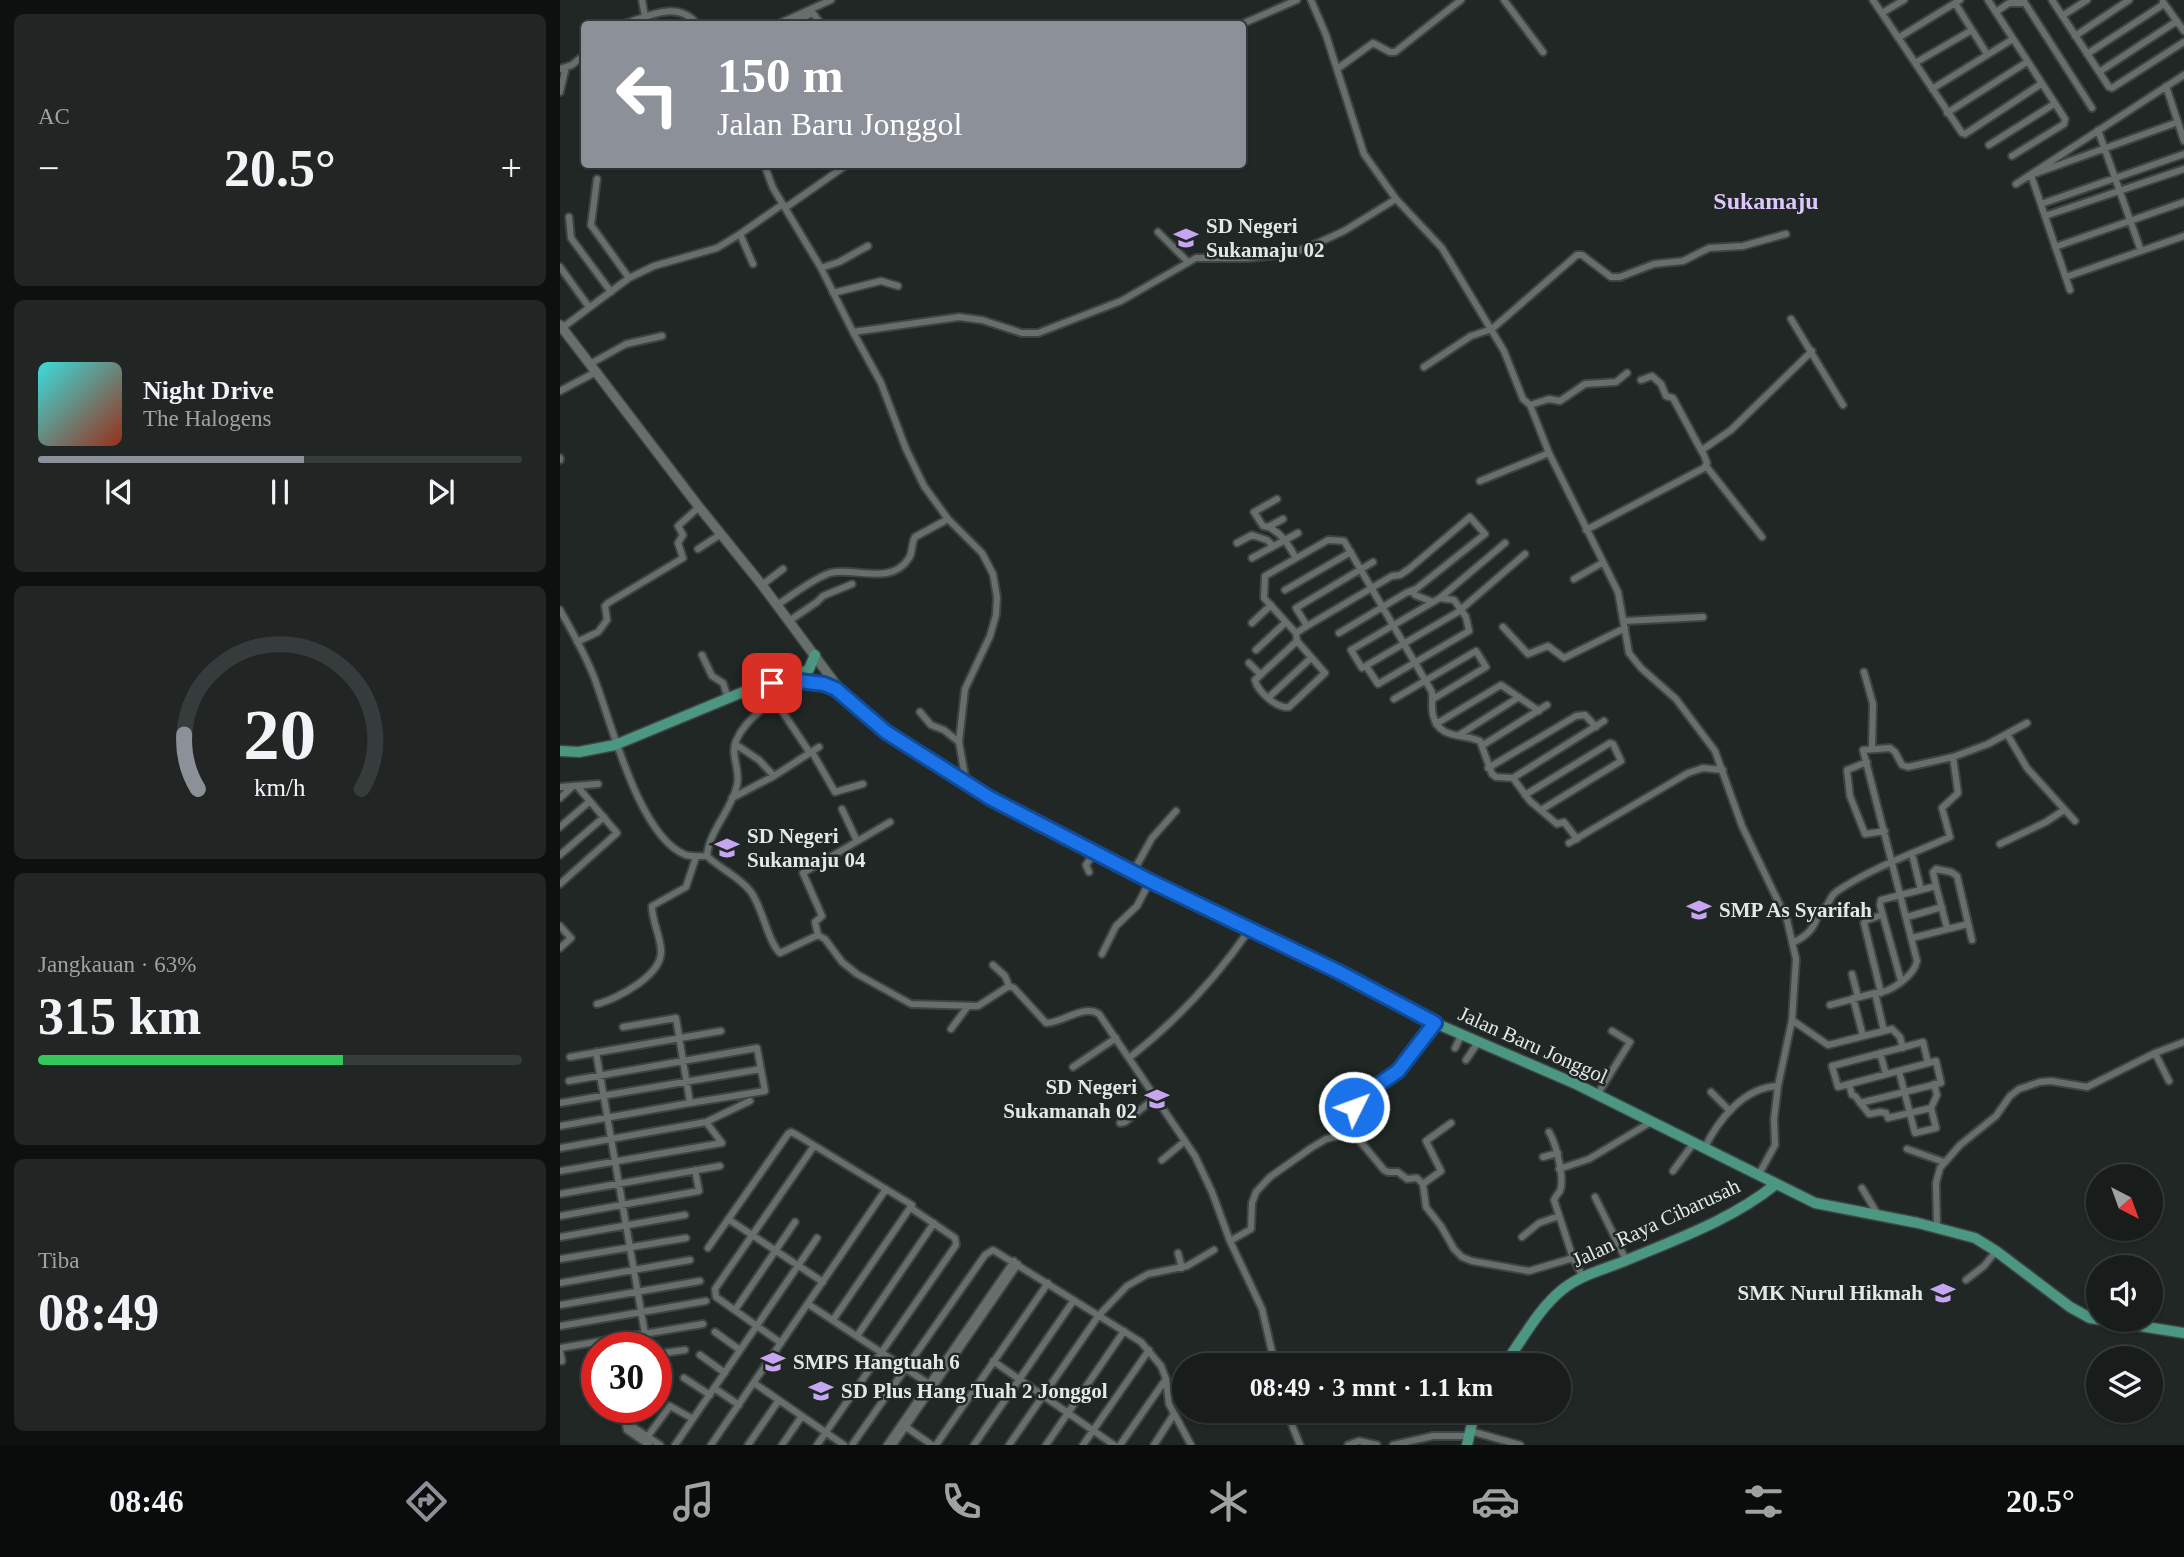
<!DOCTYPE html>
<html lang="id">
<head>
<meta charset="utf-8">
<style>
	body { margin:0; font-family:"Times New Roman",serif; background:#212625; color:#f1f3f6; height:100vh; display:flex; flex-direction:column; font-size:26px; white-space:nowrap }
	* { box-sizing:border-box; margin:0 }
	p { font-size:23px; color:#9fa2a3 }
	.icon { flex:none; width:38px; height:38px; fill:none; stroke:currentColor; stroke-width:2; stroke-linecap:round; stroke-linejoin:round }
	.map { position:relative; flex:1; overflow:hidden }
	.details { display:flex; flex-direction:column; gap:14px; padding:14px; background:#0d100f; width:560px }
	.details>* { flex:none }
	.guide { position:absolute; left:21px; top:21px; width:665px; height:147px; border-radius:7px; box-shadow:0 2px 5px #0004,0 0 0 2px #363b3b; background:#8c9099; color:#fff; overflow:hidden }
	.needle { width:46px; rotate:139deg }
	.tools { position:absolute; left:1526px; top:1164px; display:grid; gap:14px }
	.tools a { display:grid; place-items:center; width:77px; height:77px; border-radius:50%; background:#181d1c; box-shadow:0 2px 5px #0004,0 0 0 2px #363b3b; font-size:35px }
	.speed { position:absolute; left:21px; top:1332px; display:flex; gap:14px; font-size:35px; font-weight:700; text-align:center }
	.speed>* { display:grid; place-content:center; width:91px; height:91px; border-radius:50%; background:#181d1c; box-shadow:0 2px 5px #0004,0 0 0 2px #363b3b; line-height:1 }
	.speed .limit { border:10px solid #d22; background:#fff; color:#111 }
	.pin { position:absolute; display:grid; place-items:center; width:60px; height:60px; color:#fff; margin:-30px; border-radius:14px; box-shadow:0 4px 10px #0006 }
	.me { position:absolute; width:77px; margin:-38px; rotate:48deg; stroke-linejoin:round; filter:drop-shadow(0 0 5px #0008) }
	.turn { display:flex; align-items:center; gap:24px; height:147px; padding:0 21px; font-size:32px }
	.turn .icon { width:91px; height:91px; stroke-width:2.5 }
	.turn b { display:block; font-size:49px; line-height:60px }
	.big { font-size:52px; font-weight:700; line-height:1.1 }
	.details .card { flex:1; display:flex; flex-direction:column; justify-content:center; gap:10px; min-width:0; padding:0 24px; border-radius:10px; background:#212625 }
	.details .dial { align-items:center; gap:0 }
	.dial svg { height:182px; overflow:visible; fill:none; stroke:#363b3b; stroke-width:7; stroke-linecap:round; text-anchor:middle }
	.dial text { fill:#f1f3f6; stroke:none }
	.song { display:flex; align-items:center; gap:21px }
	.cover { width:84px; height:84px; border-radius:10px; background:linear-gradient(135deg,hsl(180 70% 55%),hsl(10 70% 35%)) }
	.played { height:7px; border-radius:4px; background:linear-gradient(90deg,#8c9099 55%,#363b3b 55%) }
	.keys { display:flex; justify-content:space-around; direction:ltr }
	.heat { display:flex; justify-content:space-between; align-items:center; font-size:38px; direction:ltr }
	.charge { height:10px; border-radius:5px; background:linear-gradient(90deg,#34c759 63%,#363b3b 0) }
	.trip { position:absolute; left:612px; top:1353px; width:399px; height:70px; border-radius:35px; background:#181d1c; box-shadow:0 2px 5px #0004,0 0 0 2px #363b3b; font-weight:700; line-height:70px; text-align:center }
	.tab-bar { display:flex; height:112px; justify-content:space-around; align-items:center; background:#0a0c0b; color:#9fa2a3 }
	.tab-bar .icon { width:49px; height:49px }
	.tab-bar .selected { color:#8c9099 }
	.tab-bar b { font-size:32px; color:#f1f3f6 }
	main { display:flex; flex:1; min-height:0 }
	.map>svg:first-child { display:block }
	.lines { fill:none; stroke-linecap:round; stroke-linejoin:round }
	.minor-casing { stroke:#3e4442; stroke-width:10 }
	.secondary-casing { stroke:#3e4442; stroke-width:12 }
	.primary-casing { stroke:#3e4442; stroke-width:13 }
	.minor { stroke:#666f6b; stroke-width:6 }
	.secondary { stroke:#666f6b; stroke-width:9 }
	.primary { stroke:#4c9782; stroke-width:10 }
	.route-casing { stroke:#114b97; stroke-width:18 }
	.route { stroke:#1a73e8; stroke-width:12 }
	.labels { text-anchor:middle; stroke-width:5; stroke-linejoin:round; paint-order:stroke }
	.poi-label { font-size:21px; font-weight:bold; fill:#e3e8e6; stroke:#202725; text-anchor:start }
	.street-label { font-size:21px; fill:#e3e8e6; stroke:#202725 }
	.quarter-label { font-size:24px; font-weight:bold; fill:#dec7ff; stroke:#202725 }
</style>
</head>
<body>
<main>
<section class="details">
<div class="card"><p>AC</p>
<div class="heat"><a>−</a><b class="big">20.5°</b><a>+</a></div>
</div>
<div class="card">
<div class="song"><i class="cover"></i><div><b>Night Drive</b><p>The Halogens</p></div></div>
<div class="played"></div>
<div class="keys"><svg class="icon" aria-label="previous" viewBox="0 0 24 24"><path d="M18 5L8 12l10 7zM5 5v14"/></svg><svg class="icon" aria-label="pause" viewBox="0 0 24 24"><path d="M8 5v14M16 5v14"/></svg><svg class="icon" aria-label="next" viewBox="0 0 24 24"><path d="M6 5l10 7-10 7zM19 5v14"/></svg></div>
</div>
<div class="card dial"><svg viewBox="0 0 100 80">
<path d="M14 69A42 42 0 1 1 86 69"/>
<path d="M14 69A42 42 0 0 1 8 45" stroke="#8c9099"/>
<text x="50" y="56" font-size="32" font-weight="700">20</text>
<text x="50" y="72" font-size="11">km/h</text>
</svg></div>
<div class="card"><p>Jangkauan · 63%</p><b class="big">315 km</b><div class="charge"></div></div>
<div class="card"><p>Tiba</p><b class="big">08:49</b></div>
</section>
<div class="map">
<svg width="1624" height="1445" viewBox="0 0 1624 1445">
	<rect width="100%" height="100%" fill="#202725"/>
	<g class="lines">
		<g class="minor-casing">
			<path id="minor" d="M 82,0 L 85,17
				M 751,0 L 766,35 L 804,154 L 836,199 L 882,248 L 944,351 L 963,399 L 970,405 L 989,453 L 1058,592 L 1069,653 L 1081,668 L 1116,699 L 1155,751 L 1182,826 L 1227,920 L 1236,959 L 1232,1020 L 1218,1086 L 1214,1119 L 1215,1145 L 1198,1176
				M 944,0 L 983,52
				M 1313,0 L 1402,133 L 1405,134 L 1481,84
				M 1428,0 L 1505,119 L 1504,124 L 1452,156
				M 1463,0 L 1532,108
				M 1492,0 L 1549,87 L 1552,88 L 1624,42
				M 1603,2 L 1624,31
				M 1395,3 L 1427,54
				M 1436,12 L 1449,3 L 1465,3
				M 1322,13 L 1344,0
				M 1502,16 L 1527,0
				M 64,24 C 88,16 118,0 137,24
				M 218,24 L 271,0
				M 227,24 L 253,13 L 261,24
				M 682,24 L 737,0
				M 1515,36 L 1569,0
				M 1338,38 L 1400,0
				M 1527,54 L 1604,4
				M 1355,63 L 1412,30
				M 0,69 L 12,65 L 24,55
				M 777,69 L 813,43 L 830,52 L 835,52 L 901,0
				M 1539,72 L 1617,21
				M 1606,86 L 1624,141
				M 1372,89 L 1453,39
				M 0,92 L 6,67
				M 1387,113 L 1467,62
				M 1538,130 L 1581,251
				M 1429,145 L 1494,104
				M 204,164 L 213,188 L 261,268 L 293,332 L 321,383 L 346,449 L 364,486 L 388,519 L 422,553 L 433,574 L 437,597 L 436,615 L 430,636 L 405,689 L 399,742 L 406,782
				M 37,179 L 31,225 L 69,278
				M 1456,184 L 1624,75
				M 1481,204 L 1624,154
				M 225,208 L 288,164
				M 1485,216 L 1624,169
				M 9,217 L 11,238 L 51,292
				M 598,232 L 628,262
				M 180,234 L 193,264
				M 1495,247 L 1624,202
				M 0,267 L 29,307
				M 261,268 L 279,262 L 308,246
				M 1506,277 L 1624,236
				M 1510,290 L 1471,175 L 1618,122
				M 273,293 L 321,281 L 338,286
				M 1231,319 L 1283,405
				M 2,328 L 69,278 L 94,266 L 157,248 L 180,234 L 223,204
				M 293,332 L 399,317 L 422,320 L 462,333 L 478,333 L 561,301 L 636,258 L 687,258 L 726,254 L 747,248 L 784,231 L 836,199
				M 30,364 L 66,344 L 102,336
				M 864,367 L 911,336 L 932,329 L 1017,255 L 1022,255 L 1051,277 L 1060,277 L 1094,264 L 1123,261 L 1149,248 L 1183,246 L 1226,234
				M 1081,380 L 1092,376 L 1101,384 L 1106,396 L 1113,398 L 1142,452
				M 0,391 L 36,372
				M 970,405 L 989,399 L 1000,401 L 1025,384 L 1056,382 L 1067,373
				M 0,458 L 0,460
				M 1146,466 L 1202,537
				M 920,481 L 989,453
				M 717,499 L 694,512 L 703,526 L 708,527 L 723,519
				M 708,527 C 722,533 729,546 736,558
				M 1026,530 L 1144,468 L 1147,463 L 1142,450 L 1171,430 L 1252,351
				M 677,543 L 692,535 L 707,540 L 713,546
				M 945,543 L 880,598 L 791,650 L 802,668 L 898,612 L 965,554
				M 138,549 L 161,534
				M 692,558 L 738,533
				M 1014,579 L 1042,563
				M 202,585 L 223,569
				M 725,590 L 791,552
				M 852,591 L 855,595 L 873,602
				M 217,605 C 233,595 252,579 270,573 C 293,566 331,587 349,558 C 353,552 351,544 355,537 L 388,519
				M 0,610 C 12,631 25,654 34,677 C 51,721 79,838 126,855 C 133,857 140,856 147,856
				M 229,621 L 257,602 L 263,596 L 292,584
				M 1064,621 L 1143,617
				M 692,623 L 711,605
				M 747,626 L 736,633 L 704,598 L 705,576 L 768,540 L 784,541 L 872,692 C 873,700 871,708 873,715 C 879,740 902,733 920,741 L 932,774 L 936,777 L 953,778 L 970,801 L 997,824 L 1004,822 L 1017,839
				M 943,627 L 968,654 L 988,646 L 1004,658 L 1065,628
				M 736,633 L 737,641 L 765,673 L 729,707 C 717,709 698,692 695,680 L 737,641
				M 779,633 L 846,593 L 856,589 L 925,534 L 910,517 L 849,569 L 840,575 L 832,576 L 747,626 L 736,608 L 813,562
				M 17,642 L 38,632 L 47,620 L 45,606 L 48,603 L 123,558 L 118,543 L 123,535 L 118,526 L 139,507
				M 696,650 L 726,622
				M 142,655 L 152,676 L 163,683 L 168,698
				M 689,663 L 701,675
				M 806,666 L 818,684 L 909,631 L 906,617 L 894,600 L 880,598
				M 1304,672 L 1313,704 L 1312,748
				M 223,681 C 211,709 186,716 176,741 C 170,755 181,771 177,785 C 172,810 149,830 147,856 C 160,869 179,876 191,892 C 203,909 208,942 220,953 L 258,935 L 265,939 L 282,962 L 297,974 L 351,1004 L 418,1006 L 449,986 L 454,988 L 486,1023 C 503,1023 523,1004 539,1014 L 635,1156 L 652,1192 L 670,1241 L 702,1309 L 715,1365
				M 709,697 L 751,658
				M 214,699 L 250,753
				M 834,699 L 916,651 L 926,667 L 873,699
				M 360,712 L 371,725 L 384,730 L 399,742
				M 876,724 L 941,685 L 979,711
				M 1447,734 L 1467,768 L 1515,821
				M 899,735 L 959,697
				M 175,744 L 199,760 L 214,776
				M 923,745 L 987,705
				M 252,752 L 275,792 L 303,784
				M 1307,762 L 1287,770 L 1290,796 L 1305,834 L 1325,831
				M 928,768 L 1016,716 L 1025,715 L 1036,727
				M 953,778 L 1044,721
				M 0,787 L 38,784
				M 965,795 L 1050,743 L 1053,744 L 1061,761 L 981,810
				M 0,798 L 12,787
				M 172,798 L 214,776 L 259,747
				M 282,809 L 297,841
				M 0,827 L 30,801
				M 1009,843 L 1128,773 L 1143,768 L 1163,770
				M 1440,844 L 1486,822 L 1504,810
				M 0,855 L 44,817
				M 1353,858 L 1361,890
				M 529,872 L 526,865 L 535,852
				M 573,872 L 592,838 L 616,811
				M 0,884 L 57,833 L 17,786
				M 1376,886 L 1373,872 L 1376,869 L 1391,872 L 1397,876 L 1412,940
				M 1347,917 L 1382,907
				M 0,926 L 11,938 L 0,948
				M 258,935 L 255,922 L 262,916 L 243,873 L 330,822
				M 1352,938 L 1408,924
				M 1234,942 C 1249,935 1255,927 1259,911 C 1272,905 1267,899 1276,892 C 1311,868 1352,854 1390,837 L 1382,808 L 1398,793 L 1393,757
				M 542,954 L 556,926 L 577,906 L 590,881
				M 433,965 L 445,976 L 449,986
				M 1292,974 L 1298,997
				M 1341,981 L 1320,905 L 1321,900 L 1376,886 L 1387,928
				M 1321,993 L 1304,923 L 1307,920 L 1322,915
				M 1293,998 L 1303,1036
				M 37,1004 C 57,999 103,975 101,950 C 100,935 92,921 92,906 L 126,887 L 136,857
				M 1270,1005 L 1315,993
				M 1232,1020 L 1268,1045 L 1332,1029 L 1340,1037 L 1343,1048
				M 391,1029 L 408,1006
				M 1324,1031 L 1315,993 C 1330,993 1354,976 1357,961 L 1303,750 L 1330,748 L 1335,752 L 1342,765 L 1348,767 L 1393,757 L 1428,744 L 1467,723
				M 895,1048 L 902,1034
				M 36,1052 L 85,1334
				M 1320,1053 L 1326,1074
				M 1595,1053 L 1609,1081
				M 10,1057 L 161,1031
				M 569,1058 C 615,1022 657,977 690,929
				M 906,1060 L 919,1041
				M 513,1067 L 556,1038
				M 1339,1071 L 1355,1133 L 1376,1128 L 1371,1108 L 1377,1095 L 1374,1084
				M 9,1081 L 197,1048 L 205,1091 L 130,1103
				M 1289,1084 L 1292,1095 L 1295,1096 L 1309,1114 L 1320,1112 L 1326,1113 L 1328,1118 L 1371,1108
				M 1151,1092 L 1170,1111
				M 1037,1095 L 1070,1042 L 1052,1031
				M 0,1103 L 201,1069
				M 1300,1103 L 1381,1083 L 1376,1061 L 1278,1087 L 1272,1066 L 1363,1042 L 1368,1063
				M 560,1123 L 565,1122 L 595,1098
				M 0,1126 L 130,1103 L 116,1018 L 63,1027
				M 790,1129 L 824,1170 L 828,1172 L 838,1172 L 847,1179 L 857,1178 L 863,1184 L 866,1207 L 881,1226 L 894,1249 L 902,1257 L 912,1261 L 969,1271 L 1013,1258
				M 989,1132 C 996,1143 1005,1179 1000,1191 C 998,1194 995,1197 994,1200 L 1013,1258 L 1023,1277
				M 0,1148 L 146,1122 L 190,1101
				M 1144,1149 C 1158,1120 1184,1087 1218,1086
				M 1347,1149 L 1384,1162
				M 983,1157 L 998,1153
				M 602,1160 L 625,1141
				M 999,1169 L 1029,1159 L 1091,1122
				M 0,1171 L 162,1143 L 146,1122
				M 1113,1171 L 1133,1144
				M 863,1184 L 881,1171 L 866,1141 L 891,1123
				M 1302,1188 L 1318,1215
				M 0,1194 L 160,1166
				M 1035,1197 L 1066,1260
				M 0,1216 L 139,1191 L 135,1170
				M 168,1219 L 263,1282
				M 1377,1227 L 1376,1183 L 1380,1168 L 1400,1145 L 1436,1116 L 1450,1096 L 1459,1089 L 1480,1082 L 1491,1081 L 1527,1087 L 1595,1053 L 1624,1042
				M 0,1237 L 125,1215
				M 962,1237 L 979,1223 L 999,1216
				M 670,1241 L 691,1229 L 692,1203 L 696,1192 L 710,1177 L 751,1148 L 766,1139 L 782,1135 L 797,1124 L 795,1102 L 838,1071 L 875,1023
				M 148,1248 L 228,1134 L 231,1132 L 237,1135 L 352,1205 L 273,1320
				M 618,1253 L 622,1268
				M 0,1259 L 126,1238
				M 1406,1280 L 1424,1266 L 1436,1251
				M 0,1283 L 130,1260
				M 248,1304 L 372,1386
				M 0,1305 L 140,1281
				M 175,1310 L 235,1222
				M 0,1326 L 146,1301
				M 155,1332 L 180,1350
				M 297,1336 L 374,1223
				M 221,1343 L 156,1297 L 155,1289 L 254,1146
				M 0,1348 L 143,1324
				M 0,1351 L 2,1361
				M 96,1354 L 125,1350
				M 140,1355 L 165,1373
				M 433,1361 L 554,1445
				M 124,1378 L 150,1395
				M 194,1383 L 284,1445
				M 154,1388 L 179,1405
				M 726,1410 L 740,1445
				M 343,1425 L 372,1445
				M 910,1431 L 960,1445
				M 88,1436 L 110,1406 L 133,1419
				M 89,1445 L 67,1430 L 66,1426 L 70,1425 L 100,1445
				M 115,1445 L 257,1238
				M 151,1445 L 326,1189
				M 188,1445 L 219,1400
				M 222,1445 L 242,1416
				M 257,1445 L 396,1245 L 395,1238 L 351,1208
				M 292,1445 L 425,1255 L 433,1250 L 581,1342 L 601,1366 L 606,1379 L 609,1404 L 631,1445
				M 327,1445 L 454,1261
				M 333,1445 L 458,1264
				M 376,1445 L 488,1283
				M 414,1445 L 514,1300
				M 449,1445 L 539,1315 L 567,1286 L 588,1274 L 627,1266 L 654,1250
				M 486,1445 L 564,1331
				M 523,1445 L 589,1350
				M 560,1445 L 606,1379
				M 594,1445 L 614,1414
				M 788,1445 L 799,1441 L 817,1445
				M 833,1445 L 873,1436 L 908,1436"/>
		</g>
		<g class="secondary-casing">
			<path id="secondary" d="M 0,325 L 139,507 L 202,585 L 283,694"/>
		</g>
		<g class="primary-casing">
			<path id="primary" d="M 233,679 L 249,669 L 255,655
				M 0,751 L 19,752 L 55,745 L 183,692 L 212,683 L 231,680 L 270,687 L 283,694 L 333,737 L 430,798 L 590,881 L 779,972 L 875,1023 L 1016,1084 L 1255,1203 L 1358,1223 L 1415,1238 L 1436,1251 L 1510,1307 L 1530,1318 L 1624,1333
				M 944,1365 C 963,1339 978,1309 1003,1289 C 1022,1274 1046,1269 1067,1260 C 1117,1239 1173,1219 1216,1184
				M 907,1445 L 915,1410"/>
		</g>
		<use href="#minor" class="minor"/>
		<use href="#secondary" class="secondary"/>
		<use href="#primary" class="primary"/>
	</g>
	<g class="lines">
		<g class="route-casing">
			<path id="route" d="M 212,683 L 231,680 L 264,684 L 276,689 L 326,732 L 430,798 L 590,881 L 779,972 L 875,1023 L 838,1071 L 798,1099 L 794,1107"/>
		</g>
		<use href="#route" class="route"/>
	</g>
	<defs>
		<g id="school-bare" transform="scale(1.89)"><path d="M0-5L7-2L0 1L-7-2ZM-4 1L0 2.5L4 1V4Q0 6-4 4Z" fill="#c6a6f0" stroke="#202725" stroke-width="2.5" paint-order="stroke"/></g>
	</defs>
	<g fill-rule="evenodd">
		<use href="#school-bare" x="626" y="238"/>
		<use href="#school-bare" x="167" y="848"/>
		<use href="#school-bare" x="1139" y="910"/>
		<use href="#school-bare" x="597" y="1099"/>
		<use href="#school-bare" x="1383" y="1293"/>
		<use href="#school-bare" x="213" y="1362"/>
		<use href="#school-bare" x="261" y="1391"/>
	</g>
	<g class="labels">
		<g class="poi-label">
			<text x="646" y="233">SD Negeri<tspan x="646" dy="24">Sukamaju 02</tspan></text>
			<text x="187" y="843">SD Negeri<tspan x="187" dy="24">Sukamaju 04</tspan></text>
			<text x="1159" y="917">SMP As Syarifah</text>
			<text x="577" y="1094" text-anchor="end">SD Negeri<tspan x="577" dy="24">Sukamanah 02</tspan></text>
			<text x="1363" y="1300" text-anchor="end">SMK Nurul Hikmah</text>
			<text x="233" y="1369">SMPS Hangtuah 6</text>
			<text x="281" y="1398">SD Plus Hang Tuah 2 Jonggol</text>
		</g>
		<g class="street-label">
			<text transform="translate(973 1045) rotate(24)" y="7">Jalan Baru Jonggol</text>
			<text transform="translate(1096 1223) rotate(-25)" y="7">Jalan Raya Cibarusah</text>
		</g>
		<g class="quarter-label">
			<text x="1206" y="209">Sukamaju</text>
		</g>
	</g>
</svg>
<div class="tools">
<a><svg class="needle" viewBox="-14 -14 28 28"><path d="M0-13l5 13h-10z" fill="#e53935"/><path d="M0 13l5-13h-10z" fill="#9fa2a3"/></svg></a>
<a><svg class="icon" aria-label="sound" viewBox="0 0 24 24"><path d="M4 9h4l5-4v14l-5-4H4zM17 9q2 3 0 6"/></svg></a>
<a><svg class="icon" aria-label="layers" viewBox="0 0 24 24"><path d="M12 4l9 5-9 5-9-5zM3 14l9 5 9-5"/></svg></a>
</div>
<div class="speed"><div class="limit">30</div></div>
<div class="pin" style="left:212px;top:683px;background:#d93025"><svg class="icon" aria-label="arrive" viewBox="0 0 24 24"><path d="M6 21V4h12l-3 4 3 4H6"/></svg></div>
<svg class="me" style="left:794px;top:1107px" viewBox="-20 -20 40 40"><circle r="17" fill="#1a73e8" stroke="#fff" stroke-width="3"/><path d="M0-11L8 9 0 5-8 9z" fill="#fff"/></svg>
<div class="trip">08:49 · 3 mnt · 1.1 km</div>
<div class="guide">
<div class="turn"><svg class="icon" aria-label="left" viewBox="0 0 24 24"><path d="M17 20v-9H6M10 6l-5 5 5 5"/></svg><div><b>150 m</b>Jalan Baru Jonggol</div></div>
</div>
</div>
</main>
<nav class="tab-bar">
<b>08:46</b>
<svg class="icon selected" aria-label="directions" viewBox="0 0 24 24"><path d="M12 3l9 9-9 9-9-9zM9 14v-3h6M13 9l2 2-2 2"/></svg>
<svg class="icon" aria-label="music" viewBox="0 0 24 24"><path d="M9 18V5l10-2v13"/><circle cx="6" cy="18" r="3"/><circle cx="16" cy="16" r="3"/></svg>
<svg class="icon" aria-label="phone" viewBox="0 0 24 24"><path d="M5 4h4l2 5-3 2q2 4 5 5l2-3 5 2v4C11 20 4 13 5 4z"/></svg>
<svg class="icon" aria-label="climate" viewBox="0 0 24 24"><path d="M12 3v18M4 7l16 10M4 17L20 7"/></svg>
<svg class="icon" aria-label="car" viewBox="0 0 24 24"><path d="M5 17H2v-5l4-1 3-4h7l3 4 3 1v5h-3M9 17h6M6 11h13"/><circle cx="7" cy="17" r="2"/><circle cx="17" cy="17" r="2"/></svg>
<svg class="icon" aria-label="filters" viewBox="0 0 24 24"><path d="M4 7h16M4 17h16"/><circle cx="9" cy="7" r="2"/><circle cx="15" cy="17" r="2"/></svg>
<b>20.5°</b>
</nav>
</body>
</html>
